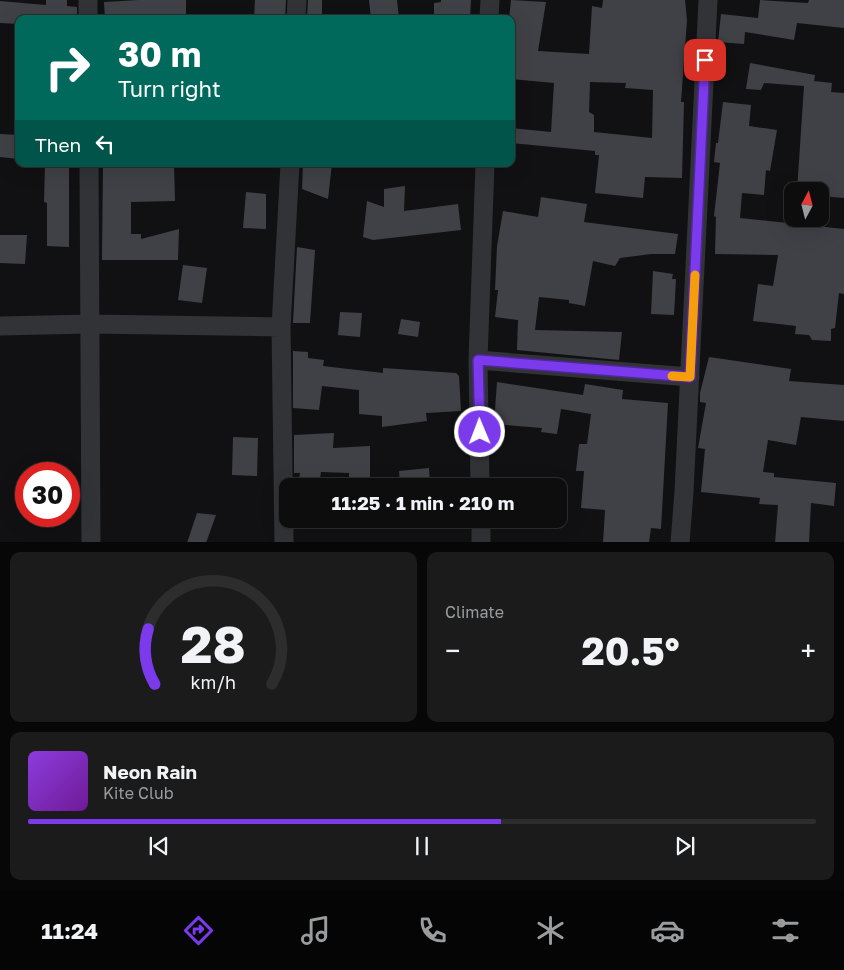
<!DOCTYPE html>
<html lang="en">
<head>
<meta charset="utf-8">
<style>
	body { margin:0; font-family:"Golos Text",sans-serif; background:#1b1b1c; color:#f1f3f6; height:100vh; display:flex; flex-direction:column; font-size:19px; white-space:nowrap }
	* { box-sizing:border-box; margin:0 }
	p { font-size:16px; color:#9a9c9e }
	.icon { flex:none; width:28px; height:28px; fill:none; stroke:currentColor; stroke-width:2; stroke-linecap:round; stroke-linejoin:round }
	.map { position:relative; height:542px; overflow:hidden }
	.drawer { display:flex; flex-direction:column; gap:10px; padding:10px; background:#070708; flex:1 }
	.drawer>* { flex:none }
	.top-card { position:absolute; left:15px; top:15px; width:500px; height:152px; border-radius:10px; box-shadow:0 5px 20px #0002,0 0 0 1px #2d2d2e; background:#00695c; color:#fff; overflow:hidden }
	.needle { width:32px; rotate:7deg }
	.fabs { position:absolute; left:784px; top:182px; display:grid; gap:10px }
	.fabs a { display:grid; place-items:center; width:45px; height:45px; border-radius:10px; background:#0d0d0e; box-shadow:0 5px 20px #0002,0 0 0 1px #2d2d2e; font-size:25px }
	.speed { position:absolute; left:15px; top:462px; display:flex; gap:10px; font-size:25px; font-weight:700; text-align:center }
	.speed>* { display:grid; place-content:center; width:65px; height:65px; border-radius:50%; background:#0d0d0e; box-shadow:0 5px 20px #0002,0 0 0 1px #2d2d2e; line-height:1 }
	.speed .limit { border:8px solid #d22; background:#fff; color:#111 }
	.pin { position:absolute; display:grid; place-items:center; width:42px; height:42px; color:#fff; margin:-21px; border-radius:10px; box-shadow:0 2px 8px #0006 }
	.me { position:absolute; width:55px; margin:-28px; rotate:359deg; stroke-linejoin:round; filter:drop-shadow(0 0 4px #0008) }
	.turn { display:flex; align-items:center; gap:18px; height:105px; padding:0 20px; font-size:22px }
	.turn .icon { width:65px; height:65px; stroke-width:2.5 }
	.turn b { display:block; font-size:35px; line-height:42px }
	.then { display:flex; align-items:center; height:48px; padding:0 20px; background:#0003; gap:10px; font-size:19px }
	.big { font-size:38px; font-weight:700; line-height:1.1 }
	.drawer .card { flex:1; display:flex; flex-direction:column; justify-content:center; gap:8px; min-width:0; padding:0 18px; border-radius:10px; background:#1b1b1c }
	.drawer .dial { align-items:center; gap:0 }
	.dial svg { height:130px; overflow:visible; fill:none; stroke:#2d2d2e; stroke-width:7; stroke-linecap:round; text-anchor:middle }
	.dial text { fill:#f1f3f6; stroke:none }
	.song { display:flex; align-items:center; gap:15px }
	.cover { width:60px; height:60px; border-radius:8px; background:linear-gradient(135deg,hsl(270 70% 55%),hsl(280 70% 35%)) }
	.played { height:5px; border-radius:2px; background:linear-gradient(90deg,#7c3aed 60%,#2d2d2e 60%) }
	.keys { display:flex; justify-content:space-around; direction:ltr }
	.heat { display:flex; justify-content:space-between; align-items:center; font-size:28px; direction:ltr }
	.drawer .tiles { flex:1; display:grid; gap:10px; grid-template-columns:1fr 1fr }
	.card:last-child { grid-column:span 2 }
	.trip { position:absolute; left:279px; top:478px; width:288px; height:50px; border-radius:10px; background:#0d0d0e; box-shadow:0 5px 20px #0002,0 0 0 1px #2d2d2e; font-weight:700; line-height:50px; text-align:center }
	.tab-bar { display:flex; height:80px; justify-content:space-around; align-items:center; background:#050506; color:#9a9c9e }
	.tab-bar .icon { width:35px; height:35px }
	.tab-bar .current { color:#7c3aed }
	.tab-bar b { font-size:22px; color:#f1f3f6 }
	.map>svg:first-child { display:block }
	.building { fill:#404146; fill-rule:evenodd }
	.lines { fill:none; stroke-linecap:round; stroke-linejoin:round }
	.street { stroke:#323337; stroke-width:19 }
	.route-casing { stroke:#51269a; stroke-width:12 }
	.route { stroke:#7c3aed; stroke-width:9 }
	.slow { stroke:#f59e0b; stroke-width:9 }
</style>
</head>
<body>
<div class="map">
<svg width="844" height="543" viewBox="0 0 844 543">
	<rect width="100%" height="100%" fill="#111113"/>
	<path class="building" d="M 46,0 L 67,0 L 67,6 L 77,7 L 77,19 L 19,19 L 19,24 L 0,23 L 0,1 L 46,5 Z
		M 139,0 L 186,0 L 186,19 L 105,19 L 104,2 Z
		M 255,0 L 286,0 L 285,19 L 254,19 Z
		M 308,0 L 322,0 L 322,19 L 307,19 Z
		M 369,0 L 397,0 L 399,19 L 371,19 Z
		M 441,0 L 471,0 L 470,19 L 434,19 L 434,3 L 441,2 Z
		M 511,0 L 546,2 L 538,51 L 589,54 L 592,6 L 602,8 L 603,0 L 685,0 L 687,20 L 681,102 L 684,102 L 682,178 L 645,177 L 643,198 L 595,193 L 599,155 L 595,155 L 595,151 L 511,143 L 511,128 L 551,132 L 554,83 L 511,79 L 511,19 L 509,19 ZM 590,82 L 626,83 L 625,88 L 653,90 L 652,138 L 594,132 L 594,115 L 589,112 Z
		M 760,0 L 808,3 L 809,0 L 844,0 L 844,28 L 797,23 L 794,40 L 745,32 L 744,44 L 718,42 L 721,14 L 758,18 Z
		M 750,63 L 815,75 L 814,81 L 832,83 L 831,92 L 844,93 L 844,198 L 820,196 L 820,191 L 797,191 L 804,86 L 764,83 L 761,90 L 746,89 Z
		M 723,102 L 751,105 L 749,126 L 777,130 L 770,171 L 766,170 L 764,195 L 742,193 L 740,218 L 844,229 L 844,294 L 839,293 L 835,328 L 831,329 L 831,341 L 812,340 L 809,335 L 795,334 L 796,326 L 753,321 L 758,284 L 773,286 L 778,255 L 715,254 L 716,217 L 714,216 L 720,163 L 714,162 L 716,143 L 718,143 Z
		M 0,134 L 19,135 L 19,159 L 0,157 Z
		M 45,164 L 69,165 L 69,247 L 47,246 L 47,203 L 44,202 Z
		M 103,164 L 174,164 L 175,201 L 131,202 L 131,234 L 141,234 L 141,239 L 179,229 L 178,260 L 102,260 Z
		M 303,164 L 332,164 L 328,199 L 302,189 Z
		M 405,186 L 404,211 L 458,204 L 461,230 L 373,240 L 363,237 L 367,201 L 384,207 L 384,189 Z
		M 246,192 L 266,194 L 266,229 L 243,228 Z
		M 541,197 L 587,204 L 584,222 L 678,234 L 675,254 L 651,254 L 620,258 L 615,266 L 593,261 L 585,306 L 569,303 L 569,300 L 539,297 L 535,330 L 622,332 L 619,360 L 517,350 L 518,320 L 495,317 L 498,290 L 495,290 L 497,246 L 503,211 L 538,217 Z
		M 0,235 L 27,235 L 25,264 L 0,263 Z
		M 297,247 L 315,250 L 310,323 L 293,323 Z
		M 183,265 L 207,268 L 202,303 L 178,300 Z
		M 653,271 L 673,274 L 672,279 L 676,279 L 674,315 L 651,314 Z
		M 340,312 L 362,313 L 360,337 L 338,335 Z
		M 401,319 L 420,322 L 418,337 L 398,334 Z
		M 293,351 L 308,352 L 308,358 L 324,360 L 323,366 L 383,373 L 383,368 L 456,373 L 459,376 L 461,411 L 426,413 L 427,421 L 382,427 L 382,416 L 359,414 L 359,390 L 322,386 L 319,410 L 293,408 Z
		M 709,357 L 791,369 L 789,381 L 844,385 L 844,421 L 801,417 L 796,445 L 768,440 L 763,472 L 774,473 L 774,477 L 836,483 L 834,506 L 811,503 L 809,543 L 775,543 L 778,505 L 759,504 L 760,498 L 701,492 L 705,449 L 698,448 L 706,403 L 700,402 L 700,393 Z
		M 497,382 L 583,395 L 585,384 L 623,390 L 622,399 L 668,403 L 661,529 L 651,528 L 649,543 L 603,543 L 605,510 L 581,508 L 584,471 L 576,471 L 579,444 L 587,444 L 591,414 L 561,409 L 557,434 L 541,432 L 542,428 L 494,424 Z
		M 334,433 L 333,448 L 370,446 L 370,482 L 349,483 L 349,473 L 321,472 L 319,486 L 298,486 L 300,473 L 294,473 L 294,435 Z
		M 233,437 L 258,438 L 257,476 L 232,475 Z
		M 429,468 L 430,486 L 400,486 L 399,471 Z
		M 197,513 L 216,515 L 206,543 L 187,543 Z"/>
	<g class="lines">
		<path class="street" d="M 88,0 L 88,19
			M 296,19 L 297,0
			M 489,19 L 490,0
			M 89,164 L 91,543
			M 0,326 L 90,324 L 281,327
			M 478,360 L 690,377
			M 480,486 L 478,360 L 485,164
			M 481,519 L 481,543
			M 284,543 L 281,327 L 290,164
			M 680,543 L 684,492 L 708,0"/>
	</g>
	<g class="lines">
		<g class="route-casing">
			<path id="route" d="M 480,432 L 478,360 L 690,377 L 705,60"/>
		</g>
		<use href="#route" class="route"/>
		<path class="slow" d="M 672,376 L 690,377 L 695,275"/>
	</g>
</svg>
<div class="fabs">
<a><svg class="needle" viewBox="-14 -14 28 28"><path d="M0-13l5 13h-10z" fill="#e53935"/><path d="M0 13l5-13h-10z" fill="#9a9c9e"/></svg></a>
</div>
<div class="speed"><div class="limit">30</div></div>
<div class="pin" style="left:705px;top:60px;background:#d93025"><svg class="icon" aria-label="arrive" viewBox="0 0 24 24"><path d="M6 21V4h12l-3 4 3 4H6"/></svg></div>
<svg class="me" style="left:480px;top:432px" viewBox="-20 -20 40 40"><circle r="17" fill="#7c3aed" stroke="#fff" stroke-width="3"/><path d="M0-11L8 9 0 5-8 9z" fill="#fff"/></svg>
<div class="trip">11:25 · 1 min · 210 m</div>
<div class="top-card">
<div class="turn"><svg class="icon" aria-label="right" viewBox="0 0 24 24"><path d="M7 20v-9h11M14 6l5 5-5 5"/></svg><div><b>30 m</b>Turn right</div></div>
<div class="then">Then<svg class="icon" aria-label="left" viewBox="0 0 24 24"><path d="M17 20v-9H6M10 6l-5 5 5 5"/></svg></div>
</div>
</div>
<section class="drawer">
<div class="tiles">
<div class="card dial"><svg viewBox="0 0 100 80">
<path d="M14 69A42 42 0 1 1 86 69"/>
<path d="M14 69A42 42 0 0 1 10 35" stroke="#7c3aed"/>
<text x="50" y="56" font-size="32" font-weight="700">28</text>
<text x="50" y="72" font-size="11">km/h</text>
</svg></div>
<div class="card"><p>Climate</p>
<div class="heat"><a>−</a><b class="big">20.5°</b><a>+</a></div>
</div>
<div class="card">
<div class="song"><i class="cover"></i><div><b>Neon Rain</b><p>Kite Club</p></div></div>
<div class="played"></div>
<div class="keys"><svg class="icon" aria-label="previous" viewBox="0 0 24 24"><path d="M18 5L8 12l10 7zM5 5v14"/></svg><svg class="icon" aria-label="pause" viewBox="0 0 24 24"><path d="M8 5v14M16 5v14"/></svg><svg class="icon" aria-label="next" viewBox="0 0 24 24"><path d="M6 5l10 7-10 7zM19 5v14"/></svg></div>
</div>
</div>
</section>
<nav class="tab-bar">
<b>11:24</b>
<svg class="icon current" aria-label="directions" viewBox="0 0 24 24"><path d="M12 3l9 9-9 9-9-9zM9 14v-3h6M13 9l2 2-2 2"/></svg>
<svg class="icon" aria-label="music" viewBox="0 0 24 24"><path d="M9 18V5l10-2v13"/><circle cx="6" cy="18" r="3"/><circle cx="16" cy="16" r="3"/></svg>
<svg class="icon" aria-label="phone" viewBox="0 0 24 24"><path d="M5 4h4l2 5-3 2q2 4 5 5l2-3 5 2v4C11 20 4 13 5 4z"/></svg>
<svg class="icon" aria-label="climate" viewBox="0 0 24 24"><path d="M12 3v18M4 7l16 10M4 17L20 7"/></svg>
<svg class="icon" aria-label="car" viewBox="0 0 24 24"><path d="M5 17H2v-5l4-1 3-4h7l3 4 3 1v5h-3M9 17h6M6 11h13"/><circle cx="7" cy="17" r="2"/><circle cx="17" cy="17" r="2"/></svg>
<svg class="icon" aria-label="filters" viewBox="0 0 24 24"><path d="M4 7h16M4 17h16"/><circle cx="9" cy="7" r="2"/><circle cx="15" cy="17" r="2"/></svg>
</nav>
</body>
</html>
